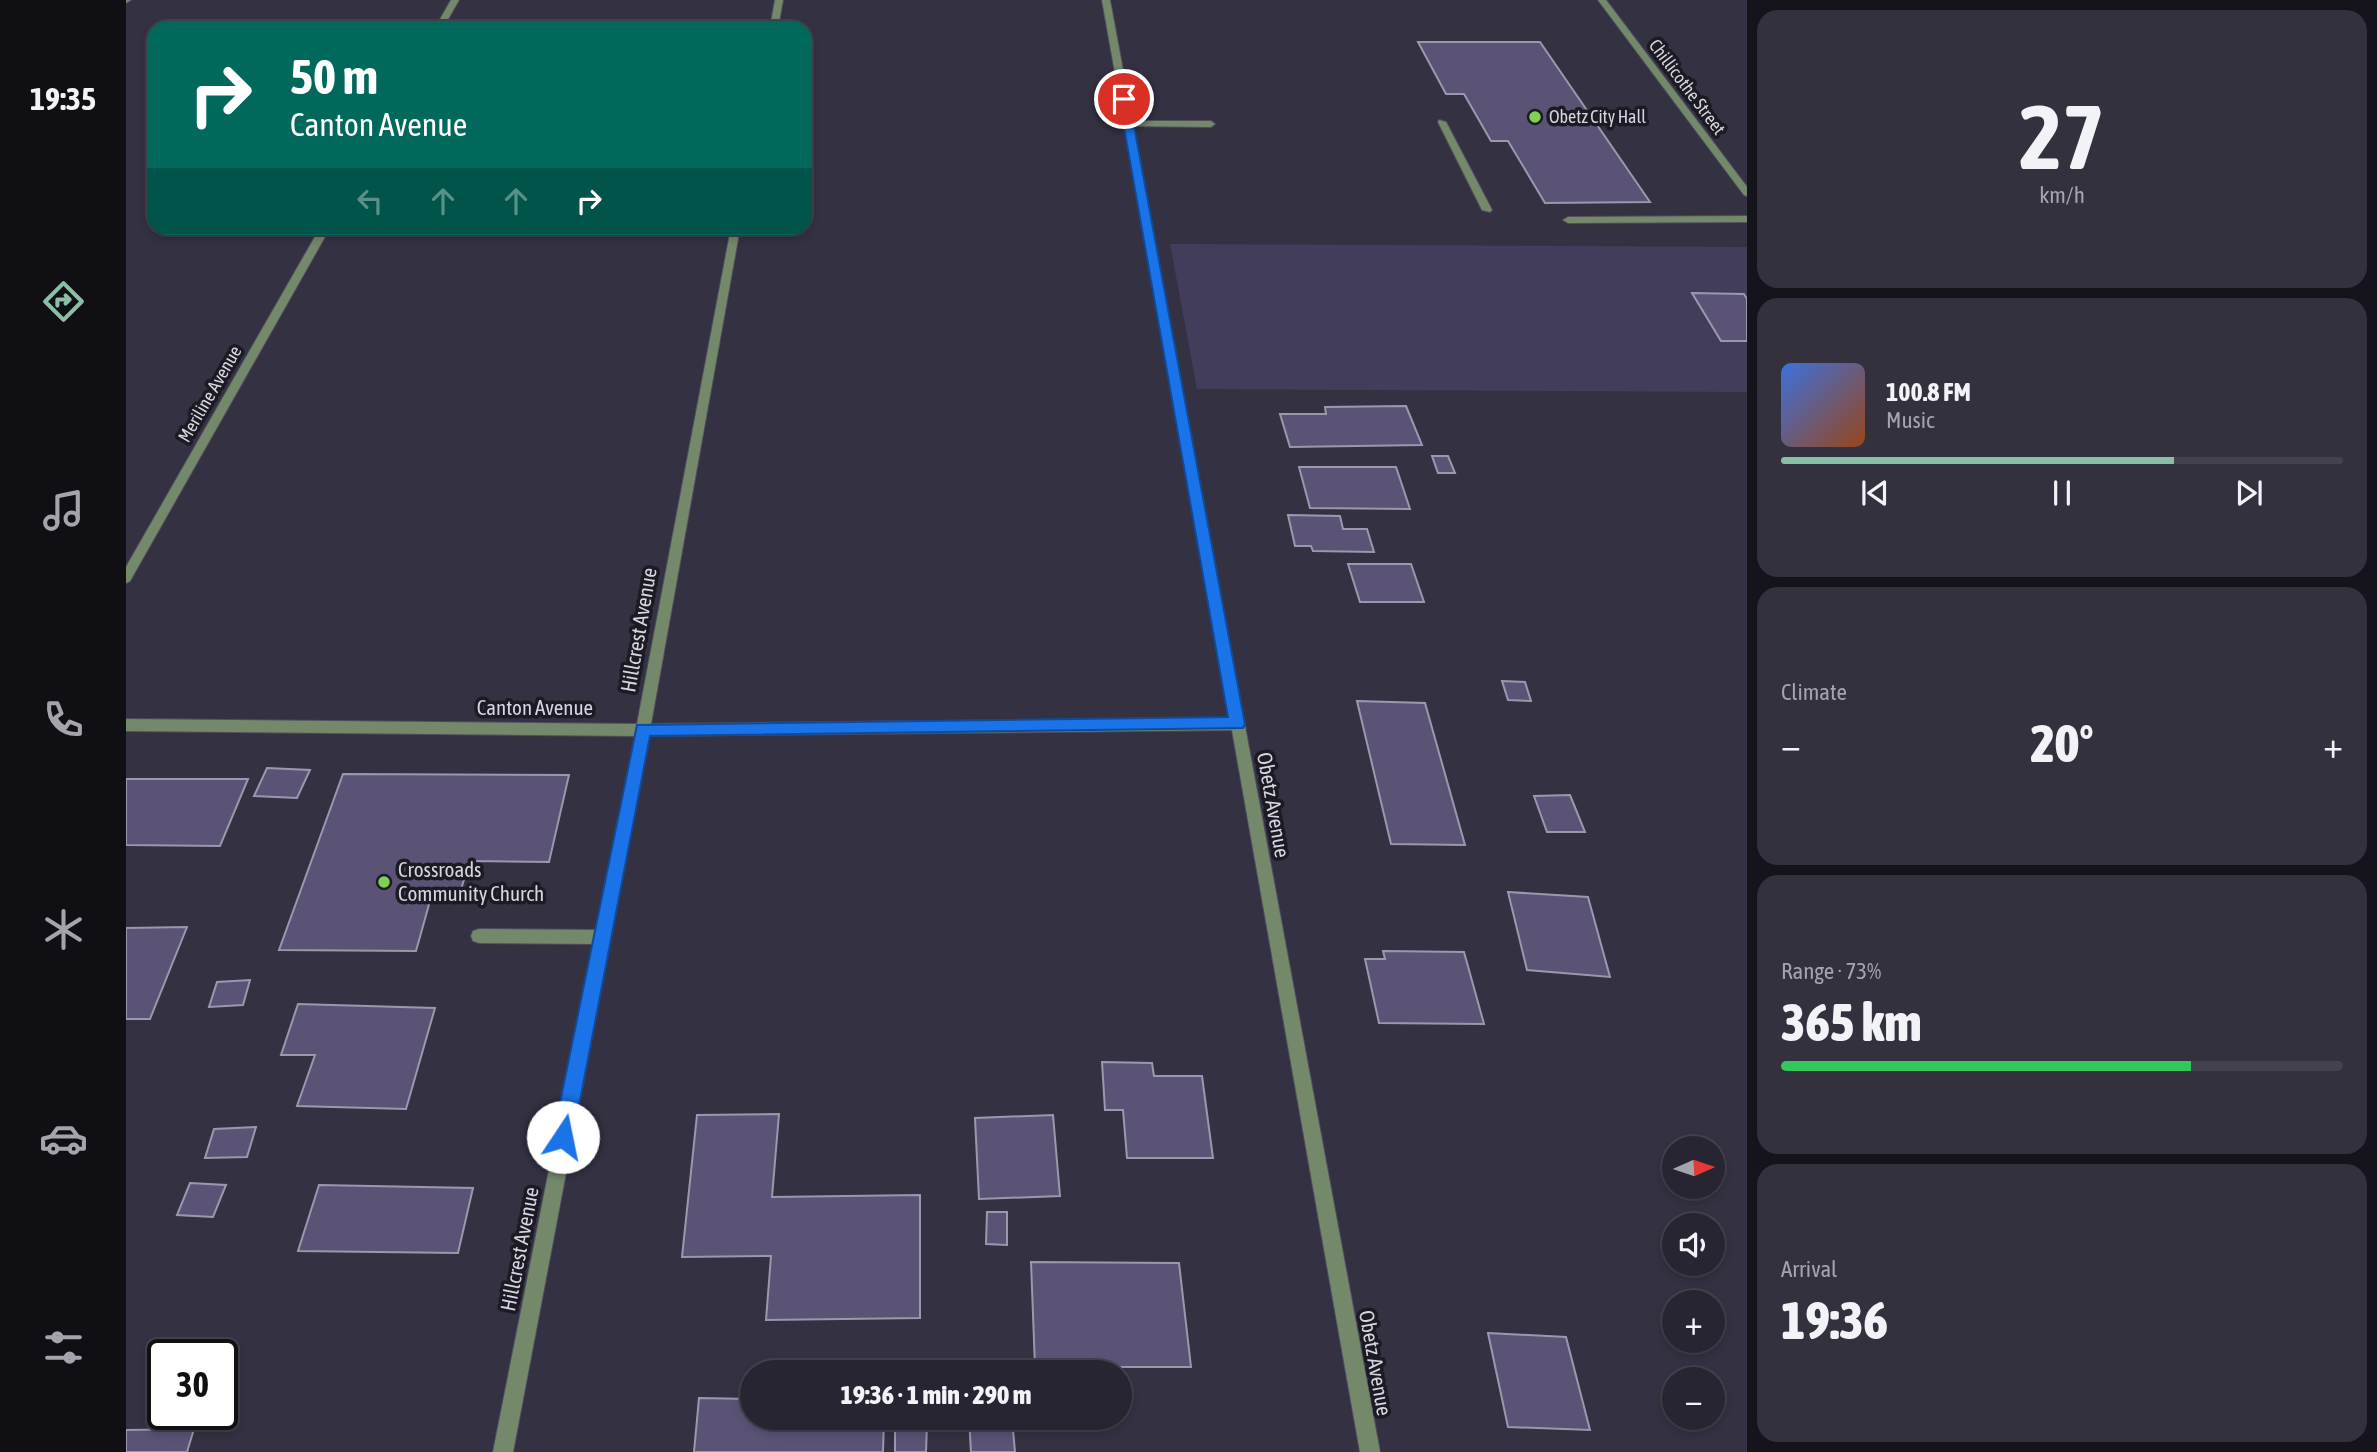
<!DOCTYPE html>
<html lang="en">
<head>
<meta charset="utf-8">
<style>
	body { margin:0; font-family:"Asap Condensed",sans-serif; background:#33313e; color:#f1f3f6; height:100vh; display:flex; flex-direction:column; font-size:26px; white-space:nowrap }
	* { box-sizing:border-box; margin:0 }
	p { font-size:23px; color:#a4a5ac }
	.icon { flex:none; width:38px; height:38px; fill:none; stroke:currentColor; stroke-width:2; stroke-linecap:round; stroke-linejoin:round }
	.map { position:relative; flex:1; overflow:hidden }
	.side { display:flex; flex-direction:column; gap:10px; padding:10px; background:#15141c; width:630px }
	.side>* { flex:none }
	.banner { position:absolute; left:21px; top:21px; width:665px; height:214px; border-radius:21px; box-shadow:0 4px 10px #0003,0 0 0 2px #43424d; background:#00695c; color:#fff; overflow:hidden }
	.needle { width:46px; rotate:87deg }
	.tools { position:absolute; left:1536px; top:1136px; display:grid; gap:14px }
	.tools a { display:grid; place-items:center; width:63px; height:63px; border-radius:50%; background:#272532; box-shadow:0 4px 10px #0003,0 0 0 2px #43424d; font-size:35px }
	.speed { position:absolute; left:21px; top:1339px; display:flex; gap:14px; font-size:35px; font-weight:700; text-align:center }
	.speed>* { display:grid; place-content:center; width:91px; height:91px; border-radius:50%; background:#272532; box-shadow:0 4px 10px #0003,0 0 0 2px #43424d; line-height:1 }
	.speed .limit { border:4px solid #111; border-radius:10px; background:#fff; color:#111 }
	.pin { position:absolute; display:grid; place-items:center; width:60px; height:60px; color:#fff; margin:-30px; border:4px solid #fff; border-radius:50%; box-shadow:0 2px 7px #0007 }
	.me { position:absolute; width:77px; margin:-38px; rotate:11deg; stroke-linejoin:round; filter:drop-shadow(0 0 5px #0008) }
	.turn { display:flex; align-items:center; gap:24px; height:147px; padding:0 28px; font-size:32px }
	.turn .icon { width:91px; height:91px; stroke-width:2.5 }
	.turn b { display:block; font-size:49px; line-height:60px }
	.lanes { display:flex; align-items:center; height:66px; padding:0 28px; background:#0003; justify-content:center; gap:35px; direction:ltr }
	.lanes .off { opacity:.35 }
	.big { font-size:52px; font-weight:800; line-height:1.1 }
	.side .widget { flex:1; display:flex; flex-direction:column; justify-content:center; gap:10px; min-width:0; padding:0 24px; border-radius:21px; background:#33313e }
	.side .dial { align-items:center; gap:0 }
	.dial b { font-size:91px; line-height:1 }
	.song { display:flex; align-items:center; gap:21px }
	.cover { width:84px; height:84px; border-radius:10px; background:linear-gradient(135deg,hsl(220 70% 55%),hsl(20 70% 35%)) }
	.played { height:7px; border-radius:4px; background:linear-gradient(90deg,#8abfa5 70%,#43424d 70%) }
	.keys { display:flex; justify-content:space-around; direction:ltr }
	.heat { display:flex; justify-content:space-between; align-items:center; font-size:38px; direction:ltr }
	.charge { height:10px; border-radius:5px; background:linear-gradient(90deg,#34c759 73%,#43424d 0) }
	.trip { position:absolute; left:614px; top:1360px; width:392px; height:70px; border-radius:35px; background:#272532; box-shadow:0 4px 10px #0003,0 0 0 2px #43424d; font-weight:800; line-height:70px; text-align:center }
	main { display:flex; flex:1; min-height:0 }
	.tab-bar { display:flex; flex-direction:column; width:126px; justify-content:space-around; align-items:center; background:#100f14; color:#a4a5ac }
	.tab-bar .icon { width:49px; height:49px }
	.tab-bar .on { color:#8abfa5 }
	.tab-bar b { font-size:32px; color:#f1f3f6 }
	.map>svg:first-child { display:block }
	.green { fill:#433d5c }
	.building { fill:#5a5376; stroke:#9b98ae; stroke-width:2 }
	.lines { fill:none; stroke-linecap:round; stroke-linejoin:round }
	.lane-casing { stroke:#514f5f; stroke-width:2 }
	.street-casing { stroke:#514f5f; stroke-width:2 }
	.lane { fill:#73896a; fill-rule:evenodd }
	.street { fill:#73896a; fill-rule:evenodd }
	.route { fill:#1a73e8; stroke:#114b97; stroke-width:2 }
	.poi-dot { fill:#7ed153; stroke:#1c1a23; stroke-width:2.5 }
	.labels { text-anchor:middle; stroke-width:7; stroke-linejoin:round; paint-order:stroke }
	.far-street-label { font-size:18px; fill:#d7d5e1; stroke:#1c1a23 }
	.far-poi-label { font-size:18px; fill:#d7d5e1; stroke:#1c1a23; text-anchor:start }
	.street-label { font-size:21px; fill:#d7d5e1; stroke:#1c1a23 }
	.poi-label { font-size:21px; fill:#d7d5e1; stroke:#1c1a23; text-anchor:start }
</style>
</head>
<body>
<main>
<nav class="tab-bar">
<b>19:35</b>
<svg class="icon on" aria-label="directions" viewBox="0 0 24 24"><path d="M12 3l9 9-9 9-9-9zM9 14v-3h6M13 9l2 2-2 2"/></svg>
<svg class="icon" aria-label="music" viewBox="0 0 24 24"><path d="M9 18V5l10-2v13"/><circle cx="6" cy="18" r="3"/><circle cx="16" cy="16" r="3"/></svg>
<svg class="icon" aria-label="phone" viewBox="0 0 24 24"><path d="M5 4h4l2 5-3 2q2 4 5 5l2-3 5 2v4C11 20 4 13 5 4z"/></svg>
<svg class="icon" aria-label="climate" viewBox="0 0 24 24"><path d="M12 3v18M4 7l16 10M4 17L20 7"/></svg>
<svg class="icon" aria-label="car" viewBox="0 0 24 24"><path d="M5 17H2v-5l4-1 3-4h7l3 4 3 1v5h-3M9 17h6M6 11h13"/><circle cx="7" cy="17" r="2"/><circle cx="17" cy="17" r="2"/></svg>
<svg class="icon" aria-label="filters" viewBox="0 0 24 24"><path d="M4 7h16M4 17h16"/><circle cx="9" cy="7" r="2"/><circle cx="15" cy="17" r="2"/></svg>
</nav>
<div class="map">
<svg width="1621" height="1452" viewBox="0 0 1621 1452">
	<rect width="100%" height="100%" fill="#343143"/>
	<path class="green" d="M 1044,244 L 1621,247 L 1621,392 L 1071,389 Z"/>
	<path class="building" d="M 1292,42 L 1414,42 L 1524,202 L 1419,203 L 1382,141 L 1365,141 L 1338,94 L 1320,94 Z
		M 1566,293 L 1618,294 L 1621,299 L 1621,341 L 1595,341 Z
		M 1280,406 L 1296,445 L 1164,447 L 1154,414 L 1200,414 L 1199,407 Z
		M 1306,456 L 1322,456 L 1329,473 L 1312,473 Z
		M 1173,467 L 1270,467 L 1284,509 L 1184,508 Z
		M 1162,515 L 1214,516 L 1217,529 L 1241,529 L 1248,552 L 1187,551 L 1185,546 L 1169,546 Z
		M 1222,564 L 1285,564 L 1298,602 L 1234,602 Z
		M 1376,681 L 1399,682 L 1405,701 L 1382,700 Z
		M 1231,701 L 1299,703 L 1339,845 L 1265,844 Z
		M 141,768 L 184,770 L 171,798 L 128,796 Z
		M 217,774 L 443,775 L 423,862 L 343,861 L 332,901 L 304,901 L 290,951 L 153,950 Z
		M 0,779 L 122,779 L 94,846 L 0,845 Z
		M 1444,795 L 1459,832 L 1421,832 L 1408,796 Z
		M 1382,892 L 1462,897 L 1484,977 L 1401,970 Z
		M 61,927 L 24,1019 L 0,1019 L 0,928 Z
		M 1257,951 L 1338,952 L 1358,1024 L 1253,1023 L 1239,959 L 1259,959 Z
		M 124,980 L 117,1005 L 83,1007 L 91,982 Z
		M 172,1004 L 309,1008 L 280,1109 L 171,1106 L 189,1055 L 155,1055 Z
		M 976,1062 L 1026,1063 L 1028,1076 L 1076,1076 L 1087,1158 L 1001,1158 L 997,1110 L 979,1110 Z
		M 653,1114 L 646,1197 L 794,1195 L 794,1318 L 640,1320 L 645,1256 L 556,1257 L 571,1115 Z
		M 927,1115 L 934,1196 L 853,1199 L 849,1118 Z
		M 130,1127 L 121,1157 L 79,1158 L 88,1129 Z
		M 64,1183 L 100,1185 L 87,1217 L 51,1215 Z
		M 193,1185 L 347,1188 L 332,1253 L 172,1251 Z
		M 861,1212 L 881,1212 L 881,1245 L 860,1244 Z
		M 905,1262 L 1053,1263 L 1065,1367 L 909,1367 Z
		M 1362,1333 L 1440,1337 L 1464,1430 L 1382,1427 Z
		M 573,1398 L 626,1399 L 626,1418 L 758,1418 L 757,1452 L 568,1452 Z
		M 843,1418 L 886,1418 L 889,1452 L 845,1452 Z
		M 769,1423 L 801,1423 L 800,1452 L 769,1452 Z
		M 68,1429 L 61,1452 L 0,1452 L 0,1430 Z"/>
	<g class="lines">
		<g class="lane-casing">
			<path id="lane" d="M 1313,120 L 1320,122 L 1366,210 L 1364,212 L 1356,210 L 1312,122 Z
				M 1002,121 L 1085,121 L 1089,124 L 1085,127 L 999,126 L 998,124 Z
				M 1621,216 L 1621,222 L 1442,223 L 1437,220 L 1442,217 Z
				M 353,929 L 475,930 L 481,932 L 483,937 L 481,942 L 475,944 L 353,943 L 347,941 L 345,936 L 347,931 Z"/>
		</g>
		<g class="street-casing">
			<path id="street" d="M 0,0 L 5,0 L 0,3 Z
				M 325,0 L 333,0 L 317,28 L 309,28 Z
				M 649,0 L 657,0 L 652,28 L 644,28 Z
				M 976,0 L 984,0 L 1254,1452 L 1234,1452 L 1106,730 L 523,736 L 387,1452 L 367,1452 L 509,736 L 0,731 L 0,719 L 511,724 L 605,228 L 614,228 L 525,724 L 1104,718 Z
				M 1472,0 L 1480,0 L 1621,187 L 1621,196 L 1618,195 Z
				M 194,228 L 204,228 L 4,581 L 0,583 L 0,567 Z"/>
		</g>
		<use href="#lane" class="lane"/>
		<use href="#street" class="street"/>
	</g>
	<path class="route" d="M 998,96 L 1003,99 L 1119,724 L 1117,728 L 524,736 L 447,1137 L 444,1144 L 437,1147 L 430,1144 L 427,1137 L 511,725 L 1102,717 L 993,99 Z"/>
	<g class="poi-dot">
		<circle cx="1409" cy="117" r="7"/>
		<circle cx="258" cy="882" r="7"/>
	</g>
	<g class="labels">
		<g class="far-street-label">
			<text transform="translate(1561 87) rotate(53)" y="6">Chillicothe Street</text>
			<text transform="translate(84 394) rotate(-60)" y="6">Meriline Avenue</text>
		</g>
		<g class="far-poi-label">
			<text x="1423" y="123">Obetz City Hall</text>
		</g>
		<g class="street-label">
			<text transform="translate(513 630) rotate(-80)" y="7">Hillcrest Avenue</text>
			<text x="409" y="715">Canton Avenue</text>
			<text transform="translate(1147 805) rotate(80)" y="7">Obetz Avenue</text>
			<text transform="translate(394 1249) rotate(-79)" y="7">Hillcrest Avenue</text>
			<text transform="translate(1249 1363) rotate(80)" y="7">Obetz Avenue</text>
		</g>
		<g class="poi-label">
			<text x="272" y="877">Crossroads<tspan x="272" dy="24">Community Church</tspan></text>
		</g>
	</g>
</svg>
<div class="tools">
<a><svg class="needle" viewBox="-14 -14 28 28"><path d="M0-13l5 13h-10z" fill="#e53935"/><path d="M0 13l5-13h-10z" fill="#a4a5ac"/></svg></a>
<a><svg class="icon" aria-label="sound" viewBox="0 0 24 24"><path d="M4 9h4l5-4v14l-5-4H4zM17 9q2 3 0 6"/></svg></a>
<a>+</a>
<a>−</a>
</div>
<div class="speed"><div class="limit">30</div></div>
<div class="pin" style="left:998px;top:99px;background:#d93025"><svg class="icon" aria-label="arrive" viewBox="0 0 24 24"><path d="M6 21V4h12l-3 4 3 4H6"/></svg></div>
<svg class="me" style="left:437px;top:1137px" viewBox="-20 -20 40 40"><circle r="19" fill="#fff"/><path d="M0-13L10 11 0 6-10 11z" fill="#1a73e8"/></svg>
<div class="trip">19:36 · 1 min · 290 m</div>
<div class="banner">
<div class="turn"><svg class="icon" aria-label="right" viewBox="0 0 24 24"><path d="M7 20v-9h11M14 6l5 5-5 5"/></svg><div><b>50 m</b>Canton Avenue</div></div>
<div class="lanes"><svg class="icon off" aria-label="left" viewBox="0 0 24 24"><path d="M17 20v-9H6M10 6l-5 5 5 5"/></svg><svg class="icon off" aria-label="ahead" viewBox="0 0 24 24"><path d="M12 20V5M6 11l6-6 6 6"/></svg><svg class="icon off" aria-label="ahead" viewBox="0 0 24 24"><path d="M12 20V5M6 11l6-6 6 6"/></svg><svg class="icon" aria-label="right" viewBox="0 0 24 24"><path d="M7 20v-9h11M14 6l5 5-5 5"/></svg></div>
</div>
</div>
<section class="side">
<div class="widget dial"><b>27</b><p>km/h</p></div>
<div class="widget">
<div class="song"><i class="cover"></i><div><b>100.8 FM</b><p>Music</p></div></div>
<div class="played"></div>
<div class="keys"><svg class="icon" aria-label="previous" viewBox="0 0 24 24"><path d="M18 5L8 12l10 7zM5 5v14"/></svg><svg class="icon" aria-label="pause" viewBox="0 0 24 24"><path d="M8 5v14M16 5v14"/></svg><svg class="icon" aria-label="next" viewBox="0 0 24 24"><path d="M6 5l10 7-10 7zM19 5v14"/></svg></div>
</div>
<div class="widget"><p>Climate</p>
<div class="heat"><a>−</a><b class="big">20°</b><a>+</a></div>
</div>
<div class="widget"><p>Range · 73%</p><b class="big">365 km</b><div class="charge"></div></div>
<div class="widget"><p>Arrival</p><b class="big">19:36</b></div>
</section>
</main>
</body>
</html>
